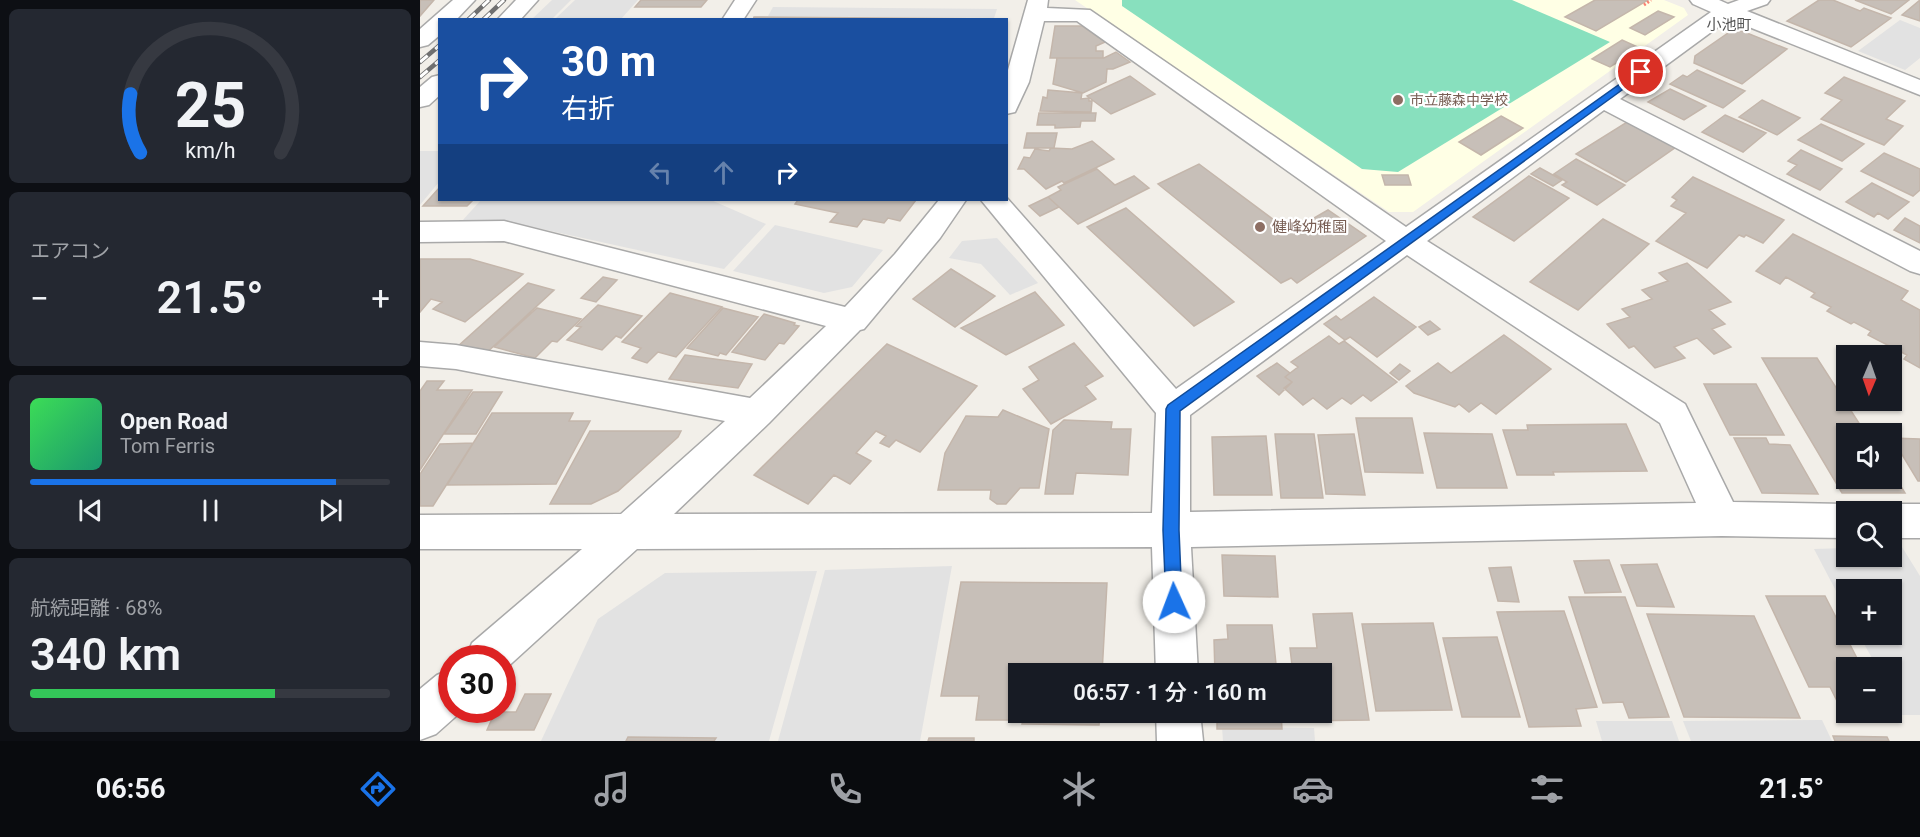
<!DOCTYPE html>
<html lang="ja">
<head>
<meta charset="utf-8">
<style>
	body { margin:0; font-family:Roboto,"Noto Sans JP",sans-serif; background:#242831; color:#f1f3f6; height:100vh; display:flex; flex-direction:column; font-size:22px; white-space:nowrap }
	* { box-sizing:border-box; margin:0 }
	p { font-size:20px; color:#9ea1a6 }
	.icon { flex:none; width:33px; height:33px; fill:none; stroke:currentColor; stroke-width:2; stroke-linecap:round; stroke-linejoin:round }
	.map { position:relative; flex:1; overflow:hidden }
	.details { display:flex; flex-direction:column; gap:9px; padding:9px; background:#0d0f14; width:420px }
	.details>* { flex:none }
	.guide { position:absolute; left:18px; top:18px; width:570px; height:183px; border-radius:0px; box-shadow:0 2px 4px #0004; background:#1a4fa0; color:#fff; overflow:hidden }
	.needle { width:39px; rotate:182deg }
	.controls { position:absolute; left:1416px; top:345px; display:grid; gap:12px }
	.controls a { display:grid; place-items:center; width:66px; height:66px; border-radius:0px; background:#171b24; box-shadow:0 2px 4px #0004; font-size:30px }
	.speed { position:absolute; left:18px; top:645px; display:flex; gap:12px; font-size:30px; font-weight:700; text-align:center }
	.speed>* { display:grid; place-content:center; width:78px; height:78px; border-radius:50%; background:#171b24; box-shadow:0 2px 4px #0004; line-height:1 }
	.speed .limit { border:9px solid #d22; background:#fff; color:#111 }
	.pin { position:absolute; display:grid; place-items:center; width:51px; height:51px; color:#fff; margin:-26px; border:3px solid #fff; border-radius:50%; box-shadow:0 2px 6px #0007 }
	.me { position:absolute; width:66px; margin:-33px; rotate:358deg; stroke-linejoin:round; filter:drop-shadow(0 0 4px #0008) }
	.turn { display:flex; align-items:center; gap:21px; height:126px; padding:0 24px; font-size:27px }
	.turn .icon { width:78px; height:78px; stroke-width:2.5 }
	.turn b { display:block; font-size:42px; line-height:51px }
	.lanes { display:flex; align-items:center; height:57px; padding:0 24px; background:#0003; justify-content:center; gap:30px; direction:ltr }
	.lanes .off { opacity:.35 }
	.big { font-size:45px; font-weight:600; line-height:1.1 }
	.details .tile { flex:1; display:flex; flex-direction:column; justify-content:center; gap:9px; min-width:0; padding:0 21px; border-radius:9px; background:#242831 }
	.details .dial { align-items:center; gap:0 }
	.dial svg { height:156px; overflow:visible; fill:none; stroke:#363941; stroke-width:7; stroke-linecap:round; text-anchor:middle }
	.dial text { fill:#f1f3f6; stroke:none }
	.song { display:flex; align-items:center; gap:18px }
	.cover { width:72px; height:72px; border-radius:9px; background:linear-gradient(135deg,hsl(130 70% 55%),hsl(160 70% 35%)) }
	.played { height:6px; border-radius:3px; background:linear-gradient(90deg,#1a73e8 85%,#363941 85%) }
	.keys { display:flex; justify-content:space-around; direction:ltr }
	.heat { display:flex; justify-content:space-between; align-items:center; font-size:33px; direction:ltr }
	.charge { height:9px; border-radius:4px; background:linear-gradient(90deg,#34c759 68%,#363941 0) }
	.trip { position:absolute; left:588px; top:663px; width:324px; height:60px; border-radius:0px; background:#171b24; box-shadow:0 2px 4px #0004; font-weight:600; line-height:60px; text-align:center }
	.tab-bar { display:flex; height:96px; justify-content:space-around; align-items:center; background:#090b0e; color:#9ea1a6 }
	.tab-bar .icon { width:42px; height:42px }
	.tab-bar .current { color:#1a73e8 }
	.tab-bar b { font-size:27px; color:#f1f3f6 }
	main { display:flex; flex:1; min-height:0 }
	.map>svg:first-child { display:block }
	.education { fill:#ffffe5 }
	.pitch { fill:#88e0be }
	.parking { fill:#e2e2e2 }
	.building { fill:#c7bfb8; stroke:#c4b6ab; stroke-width:1.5 }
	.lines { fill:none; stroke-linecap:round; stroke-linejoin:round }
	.minor-casing { stroke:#a9a9a9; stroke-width:3 }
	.path { stroke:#fa8072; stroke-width:3; stroke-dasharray:2 2; stroke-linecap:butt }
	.minor { fill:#fff; fill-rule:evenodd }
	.rail-casing { stroke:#707070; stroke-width:4.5 }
	.rail { stroke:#fff; stroke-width:3; stroke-dasharray:10; stroke-linecap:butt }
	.route { fill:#1a73e8; stroke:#114b97; stroke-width:1.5 }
	.education-dot { fill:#8d6e63; stroke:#fff; stroke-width:2 }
	.labels { text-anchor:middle; stroke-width:4.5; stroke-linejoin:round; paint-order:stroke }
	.far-education-label { font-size:14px; fill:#785e54; stroke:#fff; text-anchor:start }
	.far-quarter-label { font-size:15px; fill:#555; stroke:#fff }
	.education-label { font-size:15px; fill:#785e54; stroke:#fff; text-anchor:start }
</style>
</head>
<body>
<main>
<section class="details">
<div class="tile dial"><svg viewBox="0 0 100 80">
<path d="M14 69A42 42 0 1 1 86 69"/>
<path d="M14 69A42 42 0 0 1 9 39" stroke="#1a73e8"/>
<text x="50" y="56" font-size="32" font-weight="700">25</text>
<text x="50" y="72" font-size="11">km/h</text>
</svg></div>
<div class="tile"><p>エアコン</p>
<div class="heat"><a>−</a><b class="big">21.5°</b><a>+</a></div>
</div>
<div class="tile">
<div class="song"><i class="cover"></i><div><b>Open Road</b><p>Tom Ferris</p></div></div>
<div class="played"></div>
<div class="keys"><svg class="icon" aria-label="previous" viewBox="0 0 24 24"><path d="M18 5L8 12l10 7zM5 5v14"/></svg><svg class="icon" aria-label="pause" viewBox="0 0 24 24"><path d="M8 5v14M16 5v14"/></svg><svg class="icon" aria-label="next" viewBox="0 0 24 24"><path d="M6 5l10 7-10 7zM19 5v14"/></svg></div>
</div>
<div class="tile"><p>航続距離 · 68%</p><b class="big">340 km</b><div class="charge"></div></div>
</section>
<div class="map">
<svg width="1500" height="741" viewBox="0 0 1500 741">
	<rect width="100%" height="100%" fill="#f2efe9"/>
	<path class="education" d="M 655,0 L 1244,0 L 1264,8 L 1268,15 L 993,212 L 969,212 Z"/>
	<path class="pitch" d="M 702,0 L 1092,0 L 1190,42 L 978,172 L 942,169 L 702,6 Z"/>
	<path class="parking" d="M 132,0 L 151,0 L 132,19 L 112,19 Z
		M 155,0 L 218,0 L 201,19 L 135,19 Z
		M 353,7 L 577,9 L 574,18 L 348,16 Z
		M 1480,20 L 1500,28 L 1500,58 L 1485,70 L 1438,51 Z
		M 0,151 L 20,151 L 19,182 L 0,205 Z
		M 61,200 L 291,200 L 346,224 L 304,269 L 99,224 L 42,221 Z
		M 355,225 L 463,250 L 432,287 L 404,293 L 313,271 Z
		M 577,238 L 618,283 L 590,295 L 561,264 L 529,258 L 542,241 Z
		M 1472,547 L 1482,547 L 1500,576 L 1500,715 L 1482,715 L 1472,696 L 1472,668 L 1457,667 L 1439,635 L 1472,634 L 1472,590 L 1426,590 L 1426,610 L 1394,549 L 1426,548 L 1426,556 L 1472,556 Z
		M 532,566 L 500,741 L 358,741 L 405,570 Z
		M 397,571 L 349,741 L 121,741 L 178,619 L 245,573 Z
		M 1402,720 L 1412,741 L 1271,741 L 1263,721 Z
		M 1176,721 L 1252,721 L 1259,741 L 1182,741 Z
		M 802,727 L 894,728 L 895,741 L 803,741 Z"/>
	<path class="building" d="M 0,0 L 14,0 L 0,16 Z
		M 221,0 L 287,0 L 281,7 L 215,7 Z
		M 1175,0 L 1228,0 L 1176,31 L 1145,17 Z
		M 1399,0 L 1413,0 L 1440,11 L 1444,8 L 1471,18 L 1431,47 L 1367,21 Z
		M 1435,0 L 1489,0 L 1471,14 Z
		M 1500,0 L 1500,21 L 1482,15 Z
		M 1238,11 L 1254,17 L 1225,35 L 1210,28 Z
		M 334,17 L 579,19 L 333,20 Z
		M 635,26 L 662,26 L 685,42 L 676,46 L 676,51 L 683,51 L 683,58 L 630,58 Z
		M 1311,31 L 1322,31 L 1367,49 L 1322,84 L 1274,63 L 1275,56 Z
		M 1202,40 L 1220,48 L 1190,67 L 1172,59 Z
		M 696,52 L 710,62 L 693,69 L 687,69 L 686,82 L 663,93 L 633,84 L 637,58 L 684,58 Z
		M 1277,70 L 1325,91 L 1303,108 L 1250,84 L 1263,75 L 1267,77 Z
		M 710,76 L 735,94 L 691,114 L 667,96 Z
		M 1424,77 L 1485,101 L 1466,119 L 1483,126 L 1464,145 L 1401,119 L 1422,100 L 1405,93 Z
		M 1250,89 L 1286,106 L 1264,120 L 1228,102 Z
		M 628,90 L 662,93 L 661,99 L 669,98 L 669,101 L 672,101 L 671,112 L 620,111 L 623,97 L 627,98 Z
		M 1342,100 L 1380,118 L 1357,135 L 1319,117 Z
		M 619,113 L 676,113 L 675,121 L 661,121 L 660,127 L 635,128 L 635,125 L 617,125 Z
		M 1305,115 L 1346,133 L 1323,152 L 1282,132 Z
		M 1081,116 L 1103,128 L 1061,155 L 1039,142 Z
		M 1207,122 L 1256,147 L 1206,182 L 1156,154 Z
		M 1401,124 L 1444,144 L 1422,161 L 1378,140 Z
		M 607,133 L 637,133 L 634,148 L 604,148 Z
		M 672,141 L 694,159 L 644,183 L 642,181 L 626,189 L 604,169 L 598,169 L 604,157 L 610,158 L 615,149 L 629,151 L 631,148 L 652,149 Z
		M 1381,150 L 1422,169 L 1400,190 L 1367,174 L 1377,165 L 1368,161 Z
		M 1464,153 L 1500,169 L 1500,190 L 1493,196 L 1441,171 Z
		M 1156,159 L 1205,185 L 1177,205 L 1142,185 L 1147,182 L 1134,174 Z
		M 779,164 L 870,232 L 908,210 L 946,236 L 877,283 L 871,278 L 861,283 L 738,184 Z
		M 1120,168 L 1142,180 L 1133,186 L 1111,174 Z
		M 677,169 L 695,185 L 714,176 L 729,188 L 658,224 L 628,197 L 641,190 L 638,187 Z
		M 962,175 L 988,175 L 991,185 L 965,185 Z
		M 1109,176 L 1149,198 L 1094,241 L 1053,217 Z
		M 1273,177 L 1364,220 L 1343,243 L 1326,235 L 1324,237 L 1319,235 L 1287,268 L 1236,241 L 1266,213 L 1251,206 L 1257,200 L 1252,197 Z
		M 1452,183 L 1489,202 L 1468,219 L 1458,213 L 1454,217 L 1426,202 Z
		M 20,187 L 20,200 L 53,200 L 47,206 L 3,206 Z
		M 628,197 L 639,207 L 620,216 L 609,206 Z
		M 378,200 L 496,200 L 480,221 L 468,218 L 464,223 L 443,219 L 437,227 L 410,222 L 418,213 L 375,204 Z
		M 706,208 L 814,302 L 774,326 L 667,227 Z
		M 1485,218 L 1500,226 L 1500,243 L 1474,230 Z
		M 1183,219 L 1229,244 L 1158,310 L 1110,282 Z
		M 1373,234 L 1488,291 L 1481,300 L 1500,310 L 1500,368 L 1484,359 L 1487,355 L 1448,335 L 1451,331 L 1434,322 L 1431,324 L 1407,311 L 1411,307 L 1391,297 L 1395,293 L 1366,277 L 1360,284 L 1336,271 Z
		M 0,259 L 50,259 L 103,274 L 45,322 L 13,309 L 22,302 L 11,299 L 0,312 Z
		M 1267,263 L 1311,302 L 1289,310 L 1305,324 L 1292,329 L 1311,347 L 1294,354 L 1277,338 L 1254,347 L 1265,358 L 1235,368 L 1214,346 L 1209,348 L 1187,324 L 1210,317 L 1202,309 L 1232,299 L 1222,290 L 1248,281 L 1239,273 Z
		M 531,269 L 575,296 L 535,327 L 493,299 Z
		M 183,277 L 197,280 L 176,302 L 161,298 Z
		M 108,283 L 134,290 L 63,356 L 36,348 Z
		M 615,292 L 644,325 L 586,355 L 541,328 Z
		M 250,293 L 302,307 L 256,357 L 238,352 L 227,363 L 212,358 L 221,348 L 202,342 Z
		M 954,297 L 996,327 L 957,357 L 930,337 L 925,340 L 904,324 L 916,316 L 921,320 Z
		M 178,305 L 222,316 L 201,338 L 196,336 L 182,350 L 147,340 L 161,327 L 156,326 Z
		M 117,308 L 161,319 L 137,342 L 132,341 L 115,358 L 74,347 Z
		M 303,308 L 338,317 L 306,355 L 300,353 L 298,356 L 267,348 Z
		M 344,314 L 375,323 L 374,325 L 379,326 L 364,344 L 359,343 L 345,360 L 312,352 Z
		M 1010,321 L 1020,329 L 1008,335 L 999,327 Z
		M 1084,335 L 1131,369 L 1076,414 L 1061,403 L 1049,412 L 1039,404 L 1035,407 L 994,393 L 986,386 L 1018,363 L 1031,373 Z
		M 909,336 L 919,344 L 924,341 L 977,382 L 951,401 L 943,395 L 931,404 L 922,398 L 907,409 L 893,398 L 883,405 L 864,388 L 872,382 L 865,377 L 878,367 L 871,362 Z
		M 654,343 L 683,376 L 665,386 L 676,399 L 631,424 L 603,389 L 619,380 L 609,367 Z
		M 467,344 L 557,386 L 500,452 L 476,440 L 469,447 L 460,443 L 466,436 L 456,431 L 436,453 L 451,461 L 430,484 L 414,475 L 388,504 L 334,475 Z
		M 265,355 L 332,364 L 318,388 L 249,379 Z
		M 1342,358 L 1397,358 L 1446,434 L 1426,434 L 1426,478 L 1472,478 L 1472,472 L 1485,493 L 1422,493 Z
		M 857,363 L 870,373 L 865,377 L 872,382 L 859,395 L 837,376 Z
		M 980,364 L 990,371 L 979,380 L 970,373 Z
		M 7,381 L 24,381 L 17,390 L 52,390 L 0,470 L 0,391 Z
		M 1284,384 L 1336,384 L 1364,435 L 1310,435 Z
		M 53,392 L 82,392 L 56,434 L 24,434 Z
		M 583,410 L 629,429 L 619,488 L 600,488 L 586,504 L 577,504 L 570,499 L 571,490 L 518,490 L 525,453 L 546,416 L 578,417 Z
		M 72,413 L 153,413 L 149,421 L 170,421 L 136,484 L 27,485 Z
		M 936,418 L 992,418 L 1003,473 L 945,472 Z
		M 644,420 L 692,422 L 691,429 L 711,429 L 708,475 L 656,473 L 653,494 L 625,494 L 633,430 Z
		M 1206,424 L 1227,471 L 1133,472 L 1134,475 L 1097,475 L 1083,430 L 1108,430 L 1107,425 Z
		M 170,431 L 261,431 L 258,437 L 198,491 L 171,504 L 130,504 Z
		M 1004,433 L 1072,434 L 1087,488 L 1017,488 Z
		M 855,434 L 894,434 L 903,498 L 861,498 Z
		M 934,434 L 945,495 L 906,494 L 898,435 Z
		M 846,436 L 852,495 L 794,495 L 792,437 Z
		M 1314,438 L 1346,438 L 1349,444 L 1370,445 L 1398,494 L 1342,493 Z
		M 1472,438 L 1500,439 L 1500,481 L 1498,481 Z
		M 53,443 L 13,506 L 0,506 L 0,474 L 20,444 Z
		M 802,555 L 855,556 L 858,597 L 804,596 Z
		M 1189,560 L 1201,592 L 1165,593 L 1154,561 Z
		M 1237,564 L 1254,607 L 1217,606 L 1201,565 Z
		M 1091,567 L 1099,602 L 1078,601 L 1069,568 Z
		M 541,582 L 687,583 L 682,674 L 598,674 L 598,712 L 680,712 L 679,725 L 602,724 L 603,720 L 556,720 L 559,696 L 521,696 Z
		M 1346,596 L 1405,596 L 1442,668 L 1426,668 L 1426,712 L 1445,712 L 1443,716 L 1430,715 L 1422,711 L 1410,687 L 1389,687 Z
		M 1149,597 L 1205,597 L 1249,717 L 1209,718 L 1203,702 L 1183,703 Z
		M 1144,611 L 1177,707 L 1156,709 L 1161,726 L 1109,727 L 1077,612 Z
		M 932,613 L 949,720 L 878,721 L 877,712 L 902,712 L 902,674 L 873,674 L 870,648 L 897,648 L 893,614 Z
		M 1227,614 L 1334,616 L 1380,718 L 1264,717 Z
		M 1013,623 L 1032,710 L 956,711 L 942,624 Z
		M 807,625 L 852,625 L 857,674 L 795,674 L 794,640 L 808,639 Z
		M 1077,637 L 1100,717 L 1042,717 L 1023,638 Z
		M 105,694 L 131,694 L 114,730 L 67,730 L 75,712 L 96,712 Z
		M 797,712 L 861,712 L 862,729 L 797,729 Z
		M 1413,736 L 1467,737 L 1469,741 L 1415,741 Z
		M 208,737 L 296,738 L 294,741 L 206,741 Z
		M 509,738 L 554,738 L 554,741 L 508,741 Z"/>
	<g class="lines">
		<g class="minor-casing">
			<path id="minor" d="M 33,0 L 55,0 L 36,20 L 20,20 L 20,35 L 8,45 L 0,47 L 0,29 Z
				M 96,0 L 118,0 L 100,20 L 77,20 Z
				M 315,0 L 336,0 L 323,20 L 302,20 Z
				M 608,0 L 628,0 L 627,8 L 670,10 L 986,227 L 1291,12 L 1273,4 L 1270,0 L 1299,0 L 1308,4 L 1319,0 L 1350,0 L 1347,4 L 1327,11 L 1500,80 L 1500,95 L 1309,19 L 1200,99 L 1500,251 L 1500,274 L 1490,271 L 1184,110 L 1007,241 L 1265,404 L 1313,502 L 1426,504 L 1441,512 L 1426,512 L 1426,538 L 1302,536 L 771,547 L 778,674 L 736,674 L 732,547 L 217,549 L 82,672 L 82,658 L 46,658 L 52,643 L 162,549 L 0,549 L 0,515 L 201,514 L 305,421 L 36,369 L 0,366 L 0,342 L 36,345 L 330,398 L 406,326 L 84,241 L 0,242 L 0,222 L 84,221 L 425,307 L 475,254 L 519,200 L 546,200 L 520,238 L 444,329 L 440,330 L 349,423 L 254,514 L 732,513 L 736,413 L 561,200 L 586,200 L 586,197 L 756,389 L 966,241 L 657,21 L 624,21 L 609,82 L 595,112 L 586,114 L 586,77 ZM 987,255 L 1240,423 L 1276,503 L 770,512 L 770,415 Z
				M 20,75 L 20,95 L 9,105 L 0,107 L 0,87 L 12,77 Z
				M 1472,504 L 1500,504 L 1500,538 L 1472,538 L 1472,512 L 1457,512 Z
				M 32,669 L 32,710 L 43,710 L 16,734 L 0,740 L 0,689 L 17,675 Z
				M 736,712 L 780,712 L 783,741 L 737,741 Z"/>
		</g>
		<path class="path" d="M 1224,5 L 1231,0"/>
		<use href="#minor" class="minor"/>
		<g class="rail-casing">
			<path id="rail" d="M 48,20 L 69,0
				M 63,20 L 84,0
				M 0,62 L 20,45
				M 0,77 L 20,60"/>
		</g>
		<use href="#rail" class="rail"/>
	</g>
	<path class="route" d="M 1221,69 L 1226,72 L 1224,74 L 760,411 L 759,530 L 762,602 L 760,607 L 754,610 L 748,607 L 746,602 L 743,530 L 746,409 L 748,405 Z"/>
	<g class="education-dot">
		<circle cx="978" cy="100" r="6"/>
		<circle cx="840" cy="227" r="6"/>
	</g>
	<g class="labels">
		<g class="far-education-label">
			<text x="990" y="105">市立藤森中学校</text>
		</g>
		<g class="far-quarter-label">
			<text x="1309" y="30">小池町</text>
		</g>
		<g class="education-label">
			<text x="852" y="232">健峰幼稚園</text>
		</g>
	</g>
</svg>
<div class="controls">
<a><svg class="needle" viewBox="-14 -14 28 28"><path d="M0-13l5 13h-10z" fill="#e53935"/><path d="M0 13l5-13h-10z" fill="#9ea1a6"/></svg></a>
<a><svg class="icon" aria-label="sound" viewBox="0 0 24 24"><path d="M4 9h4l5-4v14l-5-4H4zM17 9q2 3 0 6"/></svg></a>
<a><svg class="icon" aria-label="search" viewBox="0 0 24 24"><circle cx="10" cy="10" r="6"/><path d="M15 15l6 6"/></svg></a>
<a>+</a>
<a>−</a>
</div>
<div class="speed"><div class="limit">30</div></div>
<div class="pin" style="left:1221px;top:72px;background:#d93025"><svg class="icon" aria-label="arrive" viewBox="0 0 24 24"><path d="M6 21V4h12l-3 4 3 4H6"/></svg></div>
<svg class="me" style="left:754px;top:602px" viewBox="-20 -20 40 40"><circle r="19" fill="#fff"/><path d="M0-13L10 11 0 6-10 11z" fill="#1a73e8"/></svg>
<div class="trip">06:57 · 1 分 · 160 m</div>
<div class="guide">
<div class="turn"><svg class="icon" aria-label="right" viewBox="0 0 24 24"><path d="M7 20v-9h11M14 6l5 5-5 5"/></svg><div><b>30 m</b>右折</div></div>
<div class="lanes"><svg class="icon off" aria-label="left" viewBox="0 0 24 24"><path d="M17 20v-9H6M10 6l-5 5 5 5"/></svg><svg class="icon off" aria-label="ahead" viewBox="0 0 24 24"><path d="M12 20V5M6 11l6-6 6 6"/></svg><svg class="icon" aria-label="right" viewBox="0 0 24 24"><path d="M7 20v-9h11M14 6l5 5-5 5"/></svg></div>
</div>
</div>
</main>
<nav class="tab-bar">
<b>06:56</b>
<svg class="icon current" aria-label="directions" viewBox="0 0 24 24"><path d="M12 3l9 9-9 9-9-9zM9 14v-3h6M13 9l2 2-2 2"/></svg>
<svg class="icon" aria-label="music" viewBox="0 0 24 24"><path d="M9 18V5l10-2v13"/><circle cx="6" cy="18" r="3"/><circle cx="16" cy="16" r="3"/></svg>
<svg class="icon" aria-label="phone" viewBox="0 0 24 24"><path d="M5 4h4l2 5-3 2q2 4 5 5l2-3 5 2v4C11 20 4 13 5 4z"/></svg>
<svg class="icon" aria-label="climate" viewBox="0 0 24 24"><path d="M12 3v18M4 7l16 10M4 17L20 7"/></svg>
<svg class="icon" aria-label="car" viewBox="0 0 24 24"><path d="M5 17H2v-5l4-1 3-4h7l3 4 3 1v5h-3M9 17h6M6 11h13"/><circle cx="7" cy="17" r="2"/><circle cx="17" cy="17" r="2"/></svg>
<svg class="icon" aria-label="filters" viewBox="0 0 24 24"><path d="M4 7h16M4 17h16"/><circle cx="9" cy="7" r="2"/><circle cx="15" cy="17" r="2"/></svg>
<b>21.5°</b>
</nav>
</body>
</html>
